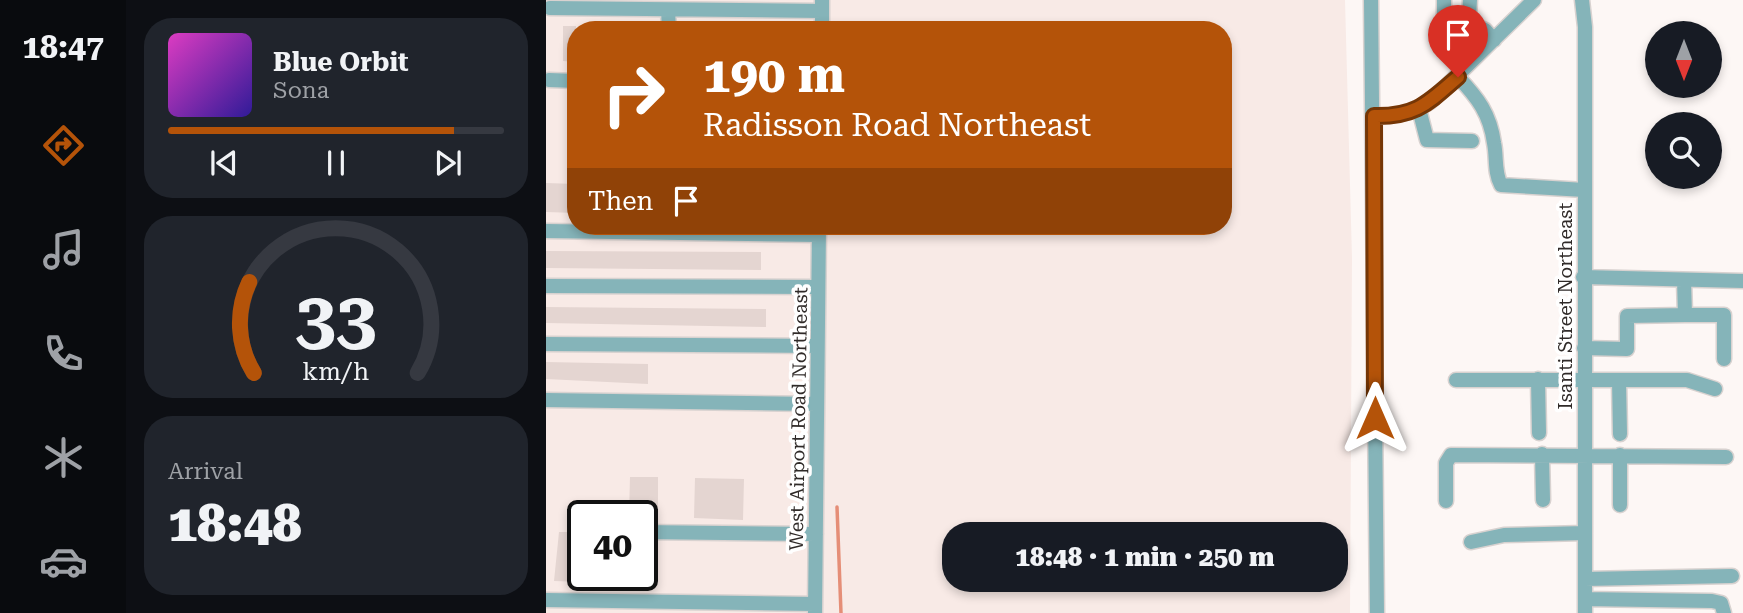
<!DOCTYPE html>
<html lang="en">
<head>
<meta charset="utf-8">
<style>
	body { margin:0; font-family:"Roboto Serif",serif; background:#20242c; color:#f1f3f6; height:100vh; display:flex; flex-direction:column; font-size:26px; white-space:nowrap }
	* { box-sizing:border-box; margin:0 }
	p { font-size:23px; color:#9ea1a6 }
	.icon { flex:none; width:38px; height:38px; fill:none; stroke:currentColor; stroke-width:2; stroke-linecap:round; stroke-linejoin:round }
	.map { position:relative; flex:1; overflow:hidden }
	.drawer { display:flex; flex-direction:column; gap:18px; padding:18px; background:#0d0f14; width:420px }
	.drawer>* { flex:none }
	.banner { position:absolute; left:21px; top:21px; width:665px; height:214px; border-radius:28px; box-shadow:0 4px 10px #0003; background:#b45309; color:#fff; overflow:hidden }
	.needle { width:46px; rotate:180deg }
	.buttons { position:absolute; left:1099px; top:21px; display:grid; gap:14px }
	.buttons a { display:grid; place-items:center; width:77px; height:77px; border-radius:50%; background:#171b24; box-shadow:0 4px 10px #0003; font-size:35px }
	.speed { position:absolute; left:21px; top:500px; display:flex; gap:14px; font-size:35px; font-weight:700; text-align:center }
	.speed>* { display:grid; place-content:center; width:91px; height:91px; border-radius:50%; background:#171b24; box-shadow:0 4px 10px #0003; line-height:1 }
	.speed .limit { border:4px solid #111; border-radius:10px; background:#fff; color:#111 }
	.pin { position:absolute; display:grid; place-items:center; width:60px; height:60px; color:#fff; margin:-72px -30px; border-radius:50% 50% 50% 0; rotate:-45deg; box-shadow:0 0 7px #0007 }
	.pin .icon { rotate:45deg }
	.me { position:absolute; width:77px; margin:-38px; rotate:0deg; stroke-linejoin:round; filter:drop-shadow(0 0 5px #0008) }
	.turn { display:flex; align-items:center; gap:24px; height:147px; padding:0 21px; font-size:32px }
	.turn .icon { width:91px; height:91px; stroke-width:2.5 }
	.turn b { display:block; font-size:49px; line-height:60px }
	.then { display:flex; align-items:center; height:66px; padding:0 21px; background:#0003; gap:14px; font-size:26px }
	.big { font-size:52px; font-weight:800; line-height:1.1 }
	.drawer .tile { flex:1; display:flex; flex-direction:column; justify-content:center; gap:10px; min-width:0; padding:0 24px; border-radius:28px; background:#20242c }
	.drawer .dial { align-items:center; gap:0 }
	.dial svg { height:182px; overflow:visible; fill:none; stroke:#363941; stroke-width:7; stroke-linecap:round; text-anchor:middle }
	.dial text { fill:#f1f3f6; stroke:none }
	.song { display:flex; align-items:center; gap:21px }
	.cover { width:84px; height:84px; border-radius:10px; background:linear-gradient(135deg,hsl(310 70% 55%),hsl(250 70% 35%)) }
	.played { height:7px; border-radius:4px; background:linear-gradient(90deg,#b45309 85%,#363941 85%) }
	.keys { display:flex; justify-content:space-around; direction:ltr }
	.trip { position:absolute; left:396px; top:522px; width:406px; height:70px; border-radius:28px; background:#171b24; box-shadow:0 4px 10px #0003; font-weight:800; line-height:70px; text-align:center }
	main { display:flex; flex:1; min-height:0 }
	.tabs { display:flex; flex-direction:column; width:126px; justify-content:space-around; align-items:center; background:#090b0e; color:#9ea1a6 }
	.tabs .icon { width:49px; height:49px }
	.tabs .active { color:#b45309 }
	.tabs b { font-size:32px; color:#f1f3f6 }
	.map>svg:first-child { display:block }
	.built { fill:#f8eae6; fill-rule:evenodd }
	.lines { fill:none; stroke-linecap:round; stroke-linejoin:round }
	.stream { stroke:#e58e77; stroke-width:3.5 }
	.building { fill:#e4d5d1 }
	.minor-casing { stroke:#d8d2d0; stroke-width:17 }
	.minor { stroke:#85b4b9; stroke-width:14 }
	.route-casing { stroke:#753606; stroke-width:18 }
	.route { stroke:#b45309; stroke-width:12 }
	.labels { text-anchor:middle; stroke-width:7; stroke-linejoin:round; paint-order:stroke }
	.street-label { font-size:19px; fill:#2f2a28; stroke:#fff }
</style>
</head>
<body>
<main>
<nav class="tabs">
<b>18:47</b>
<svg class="icon active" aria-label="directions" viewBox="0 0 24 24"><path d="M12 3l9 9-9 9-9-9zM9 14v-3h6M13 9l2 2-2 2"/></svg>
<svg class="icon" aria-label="music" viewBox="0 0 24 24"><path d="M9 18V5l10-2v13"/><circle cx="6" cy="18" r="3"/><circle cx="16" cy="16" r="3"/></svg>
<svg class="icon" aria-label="phone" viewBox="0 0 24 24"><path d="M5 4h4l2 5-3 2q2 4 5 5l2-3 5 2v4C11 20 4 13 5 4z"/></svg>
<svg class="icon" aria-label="climate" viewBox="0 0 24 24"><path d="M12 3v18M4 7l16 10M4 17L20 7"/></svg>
<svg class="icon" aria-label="car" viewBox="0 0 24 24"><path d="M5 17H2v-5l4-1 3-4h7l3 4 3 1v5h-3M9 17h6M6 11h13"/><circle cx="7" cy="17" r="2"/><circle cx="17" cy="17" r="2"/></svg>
</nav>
<section class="drawer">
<div class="tile">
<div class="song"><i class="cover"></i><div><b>Blue Orbit</b><p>Sona</p></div></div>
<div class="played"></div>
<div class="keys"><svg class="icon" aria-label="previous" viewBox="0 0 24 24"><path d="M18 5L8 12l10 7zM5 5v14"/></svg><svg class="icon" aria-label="pause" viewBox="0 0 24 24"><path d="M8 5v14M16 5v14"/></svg><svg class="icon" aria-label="next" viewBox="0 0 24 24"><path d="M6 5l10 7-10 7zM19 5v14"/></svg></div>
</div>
<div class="tile dial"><svg viewBox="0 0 100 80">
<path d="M14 69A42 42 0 1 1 86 69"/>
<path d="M14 69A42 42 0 0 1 12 29" stroke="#b45309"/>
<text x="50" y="56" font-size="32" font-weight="700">33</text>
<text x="50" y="72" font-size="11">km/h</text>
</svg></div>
<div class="tile"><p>Arrival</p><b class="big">18:48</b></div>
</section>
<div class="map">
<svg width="1197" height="613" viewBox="0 0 1197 613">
	<rect width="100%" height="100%" fill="#fdf7f5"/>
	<path class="built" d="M 0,0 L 799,0 L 806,258 L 804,613 L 0,613 ZM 30,30 L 677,30 L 677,226 L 30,226 ZM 37,516 L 96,516 L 96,576 L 37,576 ZM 408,534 L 789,534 L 789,579 L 408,579 Z"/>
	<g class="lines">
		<path class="stream" d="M 291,507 L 295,613"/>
	</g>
	<path class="building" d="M 17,26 L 30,26 L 30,62 L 17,61 Z
		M 0,183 L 30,184 L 30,213 L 0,212 Z
		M 0,251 L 215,252 L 215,270 L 0,268 Z
		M 0,307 L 220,309 L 220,327 L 0,323 Z
		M 0,362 L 102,364 L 102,384 L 0,379 Z
		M 84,477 L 112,477 L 112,519 L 83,516 Z
		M 149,478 L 198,479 L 197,520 L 148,518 Z
		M 13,532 L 27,532 L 27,552 L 37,553 L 37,582 L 8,581 Z"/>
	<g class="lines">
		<g class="minor-casing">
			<path id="minor" d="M 825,0 L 831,613
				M 898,0 L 898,45 L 922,34 L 924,0
				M 1036,0 L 1039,27 L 1039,613
				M 4,8 L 276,11
				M 122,10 L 123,30
				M 924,23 L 939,30 L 948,40
				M 276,30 L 276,0
				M 912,77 C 932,98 944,114 948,143 C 951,157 948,172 955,185 L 1038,190
				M 3,80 L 30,81
				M 873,109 L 881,140 L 926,141
				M 828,116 C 849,116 866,114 884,102 L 988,0
				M 0,231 L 273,235
				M 1037,277 L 1197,281
				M 0,286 L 272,287
				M 1139,315 L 1178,315 L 1178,359
				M 0,344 L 271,346
				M 1038,348 L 1081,349 L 1081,316 L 1139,315 L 1138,280
				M 992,379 L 993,433
				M 910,380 L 1141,380 L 1169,389
				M 1073,380 L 1074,434
				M 0,400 L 270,404
				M 996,454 L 997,500
				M 1074,455 L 1074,505
				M 900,501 L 900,463 L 905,455 L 1180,457
				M 96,532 L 270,534
				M 925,542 L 958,535 L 1039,533
				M 1039,579 L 1186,576
				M 1039,599 L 1166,601 L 1175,603 L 1178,613
				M 0,600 L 269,604
				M 269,613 L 273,226"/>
		</g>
		<use href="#minor" class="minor"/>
	</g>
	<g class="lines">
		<g class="route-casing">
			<path id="route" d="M 829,418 L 828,116 C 870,117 882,103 912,77"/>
		</g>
		<use href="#route" class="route"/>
	</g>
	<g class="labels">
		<g class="street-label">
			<text transform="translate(1019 306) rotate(-90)" y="7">Isanti Street Northeast</text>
			<text transform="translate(252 419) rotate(-89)" y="7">West Airport Road Northeast</text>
		</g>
	</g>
</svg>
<div class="buttons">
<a><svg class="needle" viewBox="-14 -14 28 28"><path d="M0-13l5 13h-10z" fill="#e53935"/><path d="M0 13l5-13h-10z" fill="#9ea1a6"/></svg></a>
<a><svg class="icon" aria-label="search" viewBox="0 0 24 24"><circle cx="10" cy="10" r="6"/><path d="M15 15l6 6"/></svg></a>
</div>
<div class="speed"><div class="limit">40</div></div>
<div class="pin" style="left:912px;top:77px;background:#d93025"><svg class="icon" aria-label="arrive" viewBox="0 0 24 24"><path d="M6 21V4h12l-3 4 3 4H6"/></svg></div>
<svg class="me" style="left:829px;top:418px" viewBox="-20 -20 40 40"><path d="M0-17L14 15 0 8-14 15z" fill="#b45309" stroke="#fff" stroke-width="4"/></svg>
<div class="trip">18:48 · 1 min · 250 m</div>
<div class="banner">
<div class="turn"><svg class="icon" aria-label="right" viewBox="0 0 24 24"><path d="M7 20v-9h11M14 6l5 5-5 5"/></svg><div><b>190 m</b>Radisson Road Northeast</div></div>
<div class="then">Then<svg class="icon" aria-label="arrive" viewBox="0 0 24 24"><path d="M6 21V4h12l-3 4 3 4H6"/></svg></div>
</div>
</div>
</main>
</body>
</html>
